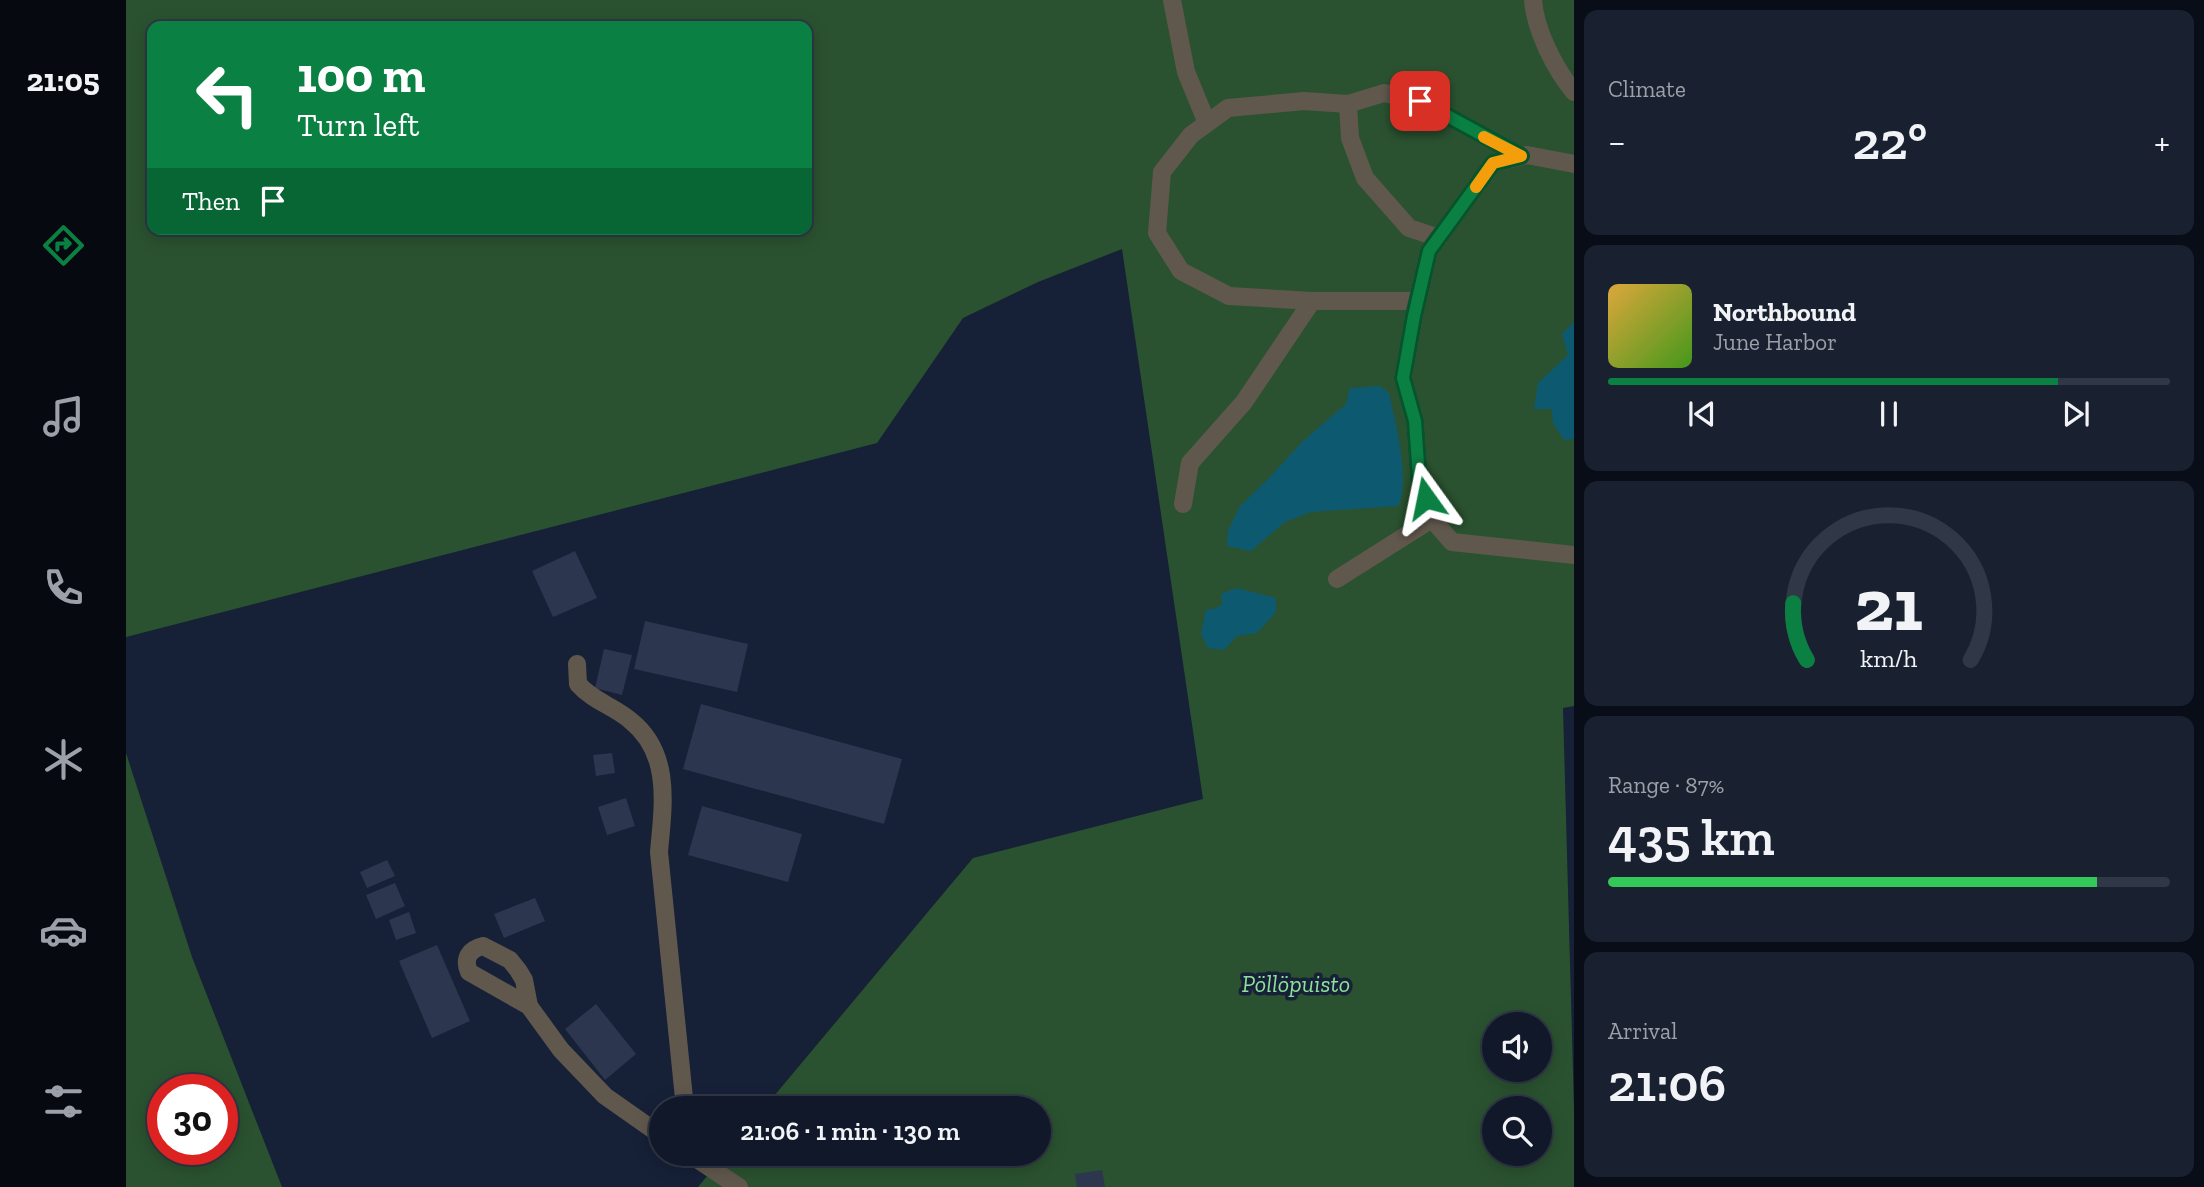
<!DOCTYPE html>
<html lang="en">
<head>
<meta charset="utf-8">
<style>
	body { margin:0; font-family:"Zilla Slab",serif; background:#192131; color:#f1f3f6; height:100vh; display:flex; flex-direction:column; font-size:26px; white-space:nowrap }
	* { box-sizing:border-box; margin:0 }
	p { font-size:23px; color:#9ca0a8 }
	.icon { flex:none; width:38px; height:38px; fill:none; stroke:currentColor; stroke-width:2; stroke-linecap:round; stroke-linejoin:round }
	.map { position:relative; flex:1; overflow:hidden }
	.details { display:flex; flex-direction:column; gap:10px; padding:10px; background:#090d17; width:630px }
	.details>* { flex:none }
	.guide { position:absolute; left:21px; top:21px; width:665px; height:214px; border-radius:14px; box-shadow:0 4px 18px #0003,0 0 0 2px #303746; background:#0b8043; color:#fff; overflow:hidden }
	.tools { position:absolute; left:1356px; top:1012px; display:grid; gap:14px }
	.tools a { display:grid; place-items:center; width:70px; height:70px; border-radius:50%; background:#101829; box-shadow:0 4px 18px #0003,0 0 0 2px #303746; font-size:35px }
	.speed { position:absolute; left:21px; top:1074px; display:flex; gap:14px; font-size:35px; font-weight:700; text-align:center }
	.speed>* { display:grid; place-content:center; width:91px; height:91px; border-radius:50%; background:#101829; box-shadow:0 4px 18px #0003,0 0 0 2px #303746; line-height:1 }
	.speed .limit { border:10px solid #d22; background:#fff; color:#111 }
	.pin { position:absolute; display:grid; place-items:center; width:60px; height:60px; color:#fff; margin:-30px; border-radius:14px; box-shadow:0 4px 10px #0006 }
	.me { position:absolute; width:77px; margin:-38px; rotate:348deg; stroke-linejoin:round; filter:drop-shadow(0 0 5px #0008) }
	.turn { display:flex; align-items:center; gap:24px; height:147px; padding:0 35px; font-size:32px }
	.turn .icon { width:91px; height:91px; stroke-width:2.5 }
	.turn b { display:block; font-size:49px; line-height:60px }
	.then { display:flex; align-items:center; height:66px; padding:0 35px; background:#0003; gap:14px; font-size:26px }
	.big { font-size:52px; font-weight:600; line-height:1.1 }
	.details .tile { flex:1; display:flex; flex-direction:column; justify-content:center; gap:10px; min-width:0; padding:0 24px; border-radius:14px; background:#192131 }
	.details .dial { align-items:center; gap:0 }
	.dial svg { height:182px; overflow:visible; fill:none; stroke:#303746; stroke-width:7; stroke-linecap:round; text-anchor:middle }
	.dial text { fill:#f1f3f6; stroke:none }
	.song { display:flex; align-items:center; gap:21px }
	.cover { width:84px; height:84px; border-radius:10px; background:linear-gradient(135deg,hsl(40 70% 55%),hsl(100 70% 35%)) }
	.played { height:7px; border-radius:4px; background:linear-gradient(90deg,#0b8043 80%,#303746 80%) }
	.keys { display:flex; justify-content:space-around; direction:ltr }
	.heat { display:flex; justify-content:space-between; align-items:center; font-size:38px; direction:ltr }
	.charge { height:10px; border-radius:5px; background:linear-gradient(90deg,#34c759 87%,#303746 0) }
	.trip { position:absolute; left:523px; top:1096px; width:402px; height:70px; border-radius:35px; background:#101829; box-shadow:0 4px 18px #0003,0 0 0 2px #303746; font-weight:600; line-height:70px; text-align:center }
	main { display:flex; flex:1; min-height:0 }
	.tabs { display:flex; flex-direction:column; width:126px; justify-content:space-around; align-items:center; background:#060a10; color:#9ca0a8 }
	.tabs .icon { width:49px; height:49px }
	.tabs .active { color:#0b8043 }
	.tabs b { font-size:32px; color:#f1f3f6 }
	.map>svg:first-child { display:block }
	.green { fill:#2a5230; fill-rule:evenodd }
	.water { fill:#0d5a70 }
	.building { fill:#2c364f }
	.lines { fill:none; stroke-linecap:round; stroke-linejoin:round }
	.minor { stroke:#61584d; stroke-width:18 }
	.route-casing { stroke:#07532c; stroke-width:18 }
	.route { stroke:#0b8043; stroke-width:12 }
	.slow { stroke:#f59e0b; stroke-width:12 }
	.labels { text-anchor:middle; stroke-width:7; stroke-linejoin:round; paint-order:stroke }
	.park-label { font-size:24px; font-style:italic; fill:#8edf99; stroke:#162037 }
</style>
</head>
<body>
<main>
<nav class="tabs">
<b>21:05</b>
<svg class="icon active" aria-label="directions" viewBox="0 0 24 24"><path d="M12 3l9 9-9 9-9-9zM9 14v-3h6M13 9l2 2-2 2"/></svg>
<svg class="icon" aria-label="music" viewBox="0 0 24 24"><path d="M9 18V5l10-2v13"/><circle cx="6" cy="18" r="3"/><circle cx="16" cy="16" r="3"/></svg>
<svg class="icon" aria-label="phone" viewBox="0 0 24 24"><path d="M5 4h4l2 5-3 2q2 4 5 5l2-3 5 2v4C11 20 4 13 5 4z"/></svg>
<svg class="icon" aria-label="climate" viewBox="0 0 24 24"><path d="M12 3v18M4 7l16 10M4 17L20 7"/></svg>
<svg class="icon" aria-label="car" viewBox="0 0 24 24"><path d="M5 17H2v-5l4-1 3-4h7l3 4 3 1v5h-3M9 17h6M6 11h13"/><circle cx="7" cy="17" r="2"/><circle cx="17" cy="17" r="2"/></svg>
<svg class="icon" aria-label="filters" viewBox="0 0 24 24"><path d="M4 7h16M4 17h16"/><circle cx="9" cy="7" r="2"/><circle cx="15" cy="17" r="2"/></svg>
</nav>
<div class="map">
<svg width="1448" height="1187" viewBox="0 0 1448 1187">
	<rect width="100%" height="100%" fill="#162037"/>
	<path class="green" d="M 0,0 L 1448,0 L 1448,706 L 1437,708 L 1448,1109 L 1448,1187 L 572,1187 L 600,1153 L 914,1153 L 914,1108 L 638,1108 L 847,858 L 1077,799 L 996,249 L 912,282 L 837,318 L 751,443 L 0,637 ZM 26,26 L 681,26 L 681,229 L 26,229 ZM 1368,1024 L 1414,1024 L 1414,1069 L 1368,1069 ZM 1368,1108 L 1414,1108 L 1414,1153 L 1368,1153 Z
		M 0,753 L 66,957 L 156,1187 L 0,1187 ZM 96,1090 L 96,1150 L 37,1150 L 37,1090 Z"/>
	<path class="water" d="M 1448,322 L 1448,439 L 1438,440 L 1427,423 L 1426,409 L 1408,409 L 1412,383 L 1442,355 L 1436,334 Z
		M 1254,386 L 1263,393 C 1269,421 1285,481 1272,506 L 1185,512 L 1159,522 L 1125,551 L 1101,546 L 1102,531 L 1114,506 L 1143,478 L 1176,442 L 1220,404 L 1224,388 Z
		M 1110,588 L 1150,598 L 1150,612 L 1131,633 L 1111,636 L 1098,650 L 1082,648 L 1075,634 L 1080,610 L 1087,609 L 1096,605 L 1095,594 Z"/>
	<path class="building" d="M 449,551 L 471,598 L 427,617 L 406,571 Z
		M 519,621 L 622,644 L 611,692 L 508,669 Z
		M 478,649 L 506,655 L 496,695 L 469,688 Z
		M 575,704 L 776,759 L 758,824 L 557,769 Z
		M 486,753 L 489,773 L 470,776 L 467,755 Z
		M 500,798 L 509,826 L 481,835 L 472,807 Z
		M 576,806 L 676,834 L 662,882 L 562,855 Z
		M 261,860 L 269,876 L 241,888 L 234,872 Z
		M 269,883 L 279,906 L 250,919 L 240,895 Z
		M 409,898 L 419,921 L 378,938 L 368,914 Z
		M 283,912 L 290,933 L 270,940 L 263,920 Z
		M 311,945 L 344,1021 L 306,1038 L 273,961 Z
		M 470,1004 L 510,1054 L 479,1080 L 439,1029 Z
		M 976,1170 L 979,1187 L 951,1187 L 949,1174 Z"/>
	<g class="lines">
		<path class="minor" d="M 1046,0 L 1060,72 L 1081,123
			M 1407,0 C 1409,30 1429,69 1448,92
			M 1222,104 L 1258,93 L 1294,101 L 1395,156
			M 1448,164 L 1401,155 L 1367,163 L 1303,251 L 1288,316 L 1277,378 L 1289,421 L 1293,478 L 1306,519 L 1326,542 L 1448,555
			M 1291,301 L 1186,301 L 1103,296 L 1055,271 L 1031,233 L 1036,172 L 1065,135 L 1102,108 L 1178,101 L 1222,104 L 1224,138 L 1239,178 L 1283,228 L 1313,238
			M 1057,504 L 1064,463 L 1118,402 L 1186,301
			M 1211,579 L 1306,519
			M 451,664 L 452,684 C 468,702 488,706 505,721 C 546,754 537,806 533,852 L 559,1108
			M 403,1006 L 343,972 C 337,958 344,949 357,946 L 384,960 L 392,970 L 398,980 L 403,1006 L 435,1050 L 479,1096 L 536,1136
			M 562,1153 L 613,1187"/>
	</g>
	<g class="lines">
		<g class="route-casing">
			<path id="route" d="M 1294,101 L 1395,156 L 1367,163 L 1303,251 L 1288,316 L 1277,378 L 1289,421 L 1293,478 L 1300,498"/>
		</g>
		<use href="#route" class="route"/>
		<path class="slow" d="M 1350,187 L 1367,163 L 1395,156 L 1358,137"/>
	</g>
	<g class="labels">
		<g class="park-label">
			<text x="1170" y="992">Pöllöpuisto</text>
		</g>
	</g>
</svg>
<div class="tools">
<a><svg class="icon" aria-label="sound" viewBox="0 0 24 24"><path d="M4 9h4l5-4v14l-5-4H4zM17 9q2 3 0 6"/></svg></a>
<a><svg class="icon" aria-label="search" viewBox="0 0 24 24"><circle cx="10" cy="10" r="6"/><path d="M15 15l6 6"/></svg></a>
</div>
<div class="speed"><div class="limit">30</div></div>
<div class="pin" style="left:1294px;top:101px;background:#d93025"><svg class="icon" aria-label="arrive" viewBox="0 0 24 24"><path d="M6 21V4h12l-3 4 3 4H6"/></svg></div>
<svg class="me" style="left:1300px;top:498px" viewBox="-20 -20 40 40"><path d="M0-17L14 15 0 8-14 15z" fill="#0b8043" stroke="#fff" stroke-width="4"/></svg>
<div class="trip">21:06 · 1 min · 130 m</div>
<div class="guide">
<div class="turn"><svg class="icon" aria-label="left" viewBox="0 0 24 24"><path d="M17 20v-9H6M10 6l-5 5 5 5"/></svg><div><b>100 m</b>Turn left</div></div>
<div class="then">Then<svg class="icon" aria-label="arrive" viewBox="0 0 24 24"><path d="M6 21V4h12l-3 4 3 4H6"/></svg></div>
</div>
</div>
<section class="details">
<div class="tile"><p>Climate</p>
<div class="heat"><a>−</a><b class="big">22°</b><a>+</a></div>
</div>
<div class="tile">
<div class="song"><i class="cover"></i><div><b>Northbound</b><p>June Harbor</p></div></div>
<div class="played"></div>
<div class="keys"><svg class="icon" aria-label="previous" viewBox="0 0 24 24"><path d="M18 5L8 12l10 7zM5 5v14"/></svg><svg class="icon" aria-label="pause" viewBox="0 0 24 24"><path d="M8 5v14M16 5v14"/></svg><svg class="icon" aria-label="next" viewBox="0 0 24 24"><path d="M6 5l10 7-10 7zM19 5v14"/></svg></div>
</div>
<div class="tile dial"><svg viewBox="0 0 100 80">
<path d="M14 69A42 42 0 1 1 86 69"/>
<path d="M14 69A42 42 0 0 1 8 44" stroke="#0b8043"/>
<text x="50" y="56" font-size="32" font-weight="700">21</text>
<text x="50" y="72" font-size="11">km/h</text>
</svg></div>
<div class="tile"><p>Range · 87%</p><b class="big">435 km</b><div class="charge"></div></div>
<div class="tile"><p>Arrival</p><b class="big">21:06</b></div>
</section>
</main>
</body>
</html>
